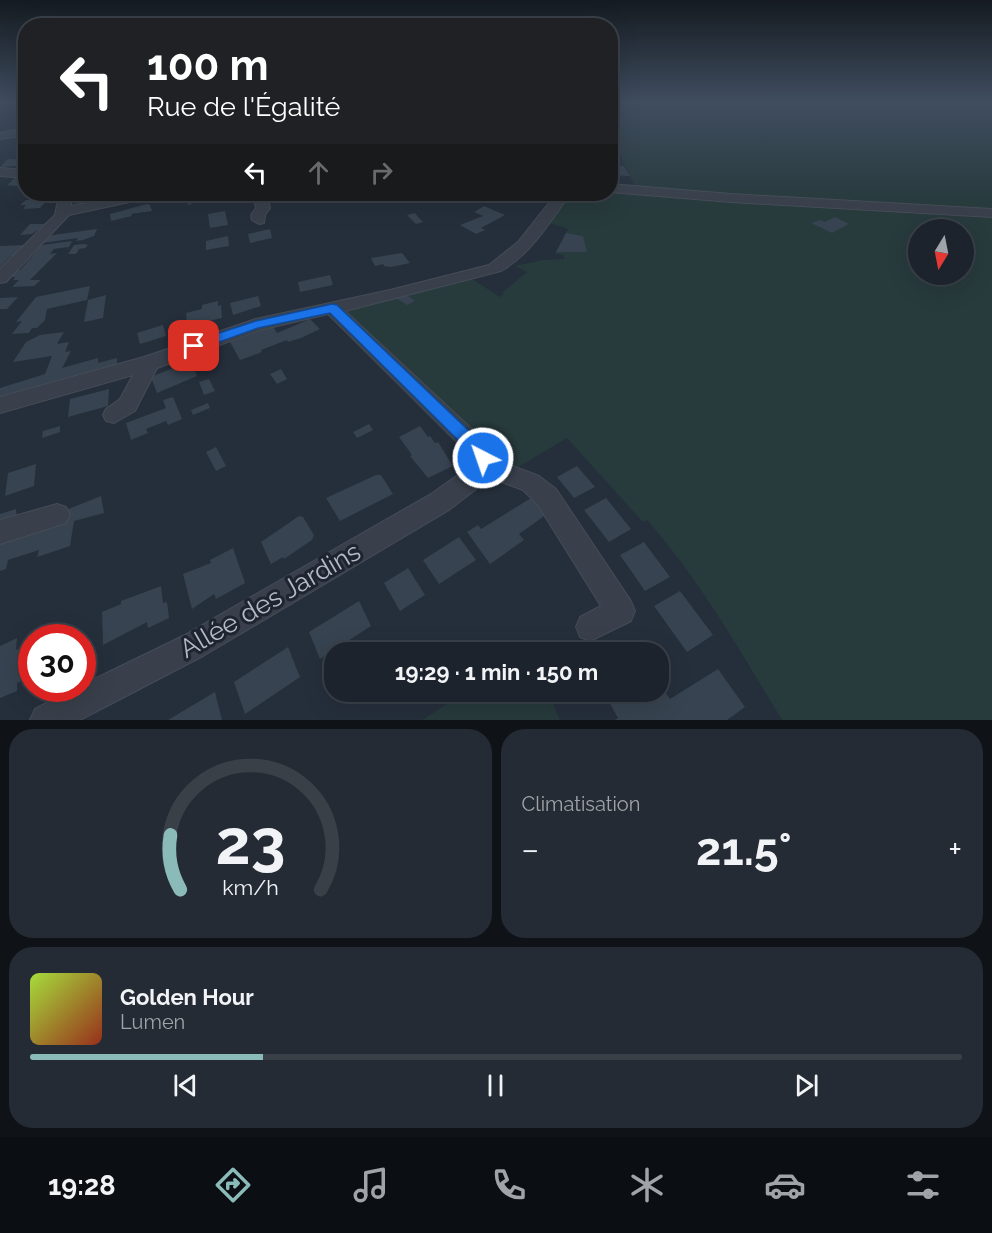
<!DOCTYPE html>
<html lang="fr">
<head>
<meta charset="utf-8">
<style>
	body { margin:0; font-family:Raleway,sans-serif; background:#252b34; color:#f1f3f6; height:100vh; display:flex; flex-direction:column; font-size:22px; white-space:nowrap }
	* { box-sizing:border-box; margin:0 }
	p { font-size:20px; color:#a0a4a9 }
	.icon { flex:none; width:33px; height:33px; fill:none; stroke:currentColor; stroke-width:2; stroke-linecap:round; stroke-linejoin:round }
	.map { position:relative; height:720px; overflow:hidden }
	.sheet { display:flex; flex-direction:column; gap:9px; padding:9px; background:#0f1318; flex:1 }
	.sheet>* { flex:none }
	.hud { position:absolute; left:18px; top:18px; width:600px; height:183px; border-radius:24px; box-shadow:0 6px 24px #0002,0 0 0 2px #3a4048; background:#202124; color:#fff; overflow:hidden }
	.needle { width:39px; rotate:190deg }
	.buttons { position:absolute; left:908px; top:219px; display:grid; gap:12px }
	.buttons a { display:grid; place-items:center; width:66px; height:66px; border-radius:50%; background:#1c232c; box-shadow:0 6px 24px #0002,0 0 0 2px #3a4048; font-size:30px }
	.speed { position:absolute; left:18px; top:624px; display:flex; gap:12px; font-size:30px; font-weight:700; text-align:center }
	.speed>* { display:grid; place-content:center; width:78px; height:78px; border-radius:50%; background:#1c232c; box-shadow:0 6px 24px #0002,0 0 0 2px #3a4048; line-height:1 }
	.speed .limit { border:9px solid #d22; background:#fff; color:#111 }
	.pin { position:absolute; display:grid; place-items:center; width:51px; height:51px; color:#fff; margin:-26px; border-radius:12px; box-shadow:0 3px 9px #0006 }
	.me { position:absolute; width:66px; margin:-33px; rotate:319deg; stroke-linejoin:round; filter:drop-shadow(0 0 4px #0008) }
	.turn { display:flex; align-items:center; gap:21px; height:126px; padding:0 30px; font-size:27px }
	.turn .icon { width:78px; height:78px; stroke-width:2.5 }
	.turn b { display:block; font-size:42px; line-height:51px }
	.lanes { display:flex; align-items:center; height:57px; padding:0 30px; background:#0003; justify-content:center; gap:30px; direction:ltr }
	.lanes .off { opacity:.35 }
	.big { font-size:45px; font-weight:700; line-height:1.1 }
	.sheet .widget { flex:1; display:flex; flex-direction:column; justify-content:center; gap:9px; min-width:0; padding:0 21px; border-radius:24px; background:#252b34 }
	.sheet .dial { align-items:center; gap:0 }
	.dial svg { height:156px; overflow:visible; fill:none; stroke:#3a4048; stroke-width:7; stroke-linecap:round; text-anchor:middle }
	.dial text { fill:#f1f3f6; stroke:none }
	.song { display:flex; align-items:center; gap:18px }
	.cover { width:72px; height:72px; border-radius:9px; background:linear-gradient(135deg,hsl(80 70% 55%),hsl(10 70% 35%)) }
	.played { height:6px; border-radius:3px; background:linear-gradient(90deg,#8bbbb9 25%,#3a4048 25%) }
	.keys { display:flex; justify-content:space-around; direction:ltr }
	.heat { display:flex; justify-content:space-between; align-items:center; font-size:33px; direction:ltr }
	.sheet .tiles { flex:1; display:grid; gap:9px; grid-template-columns:1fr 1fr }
	.widget:last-child { grid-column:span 2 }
	.trip { position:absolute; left:324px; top:642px; width:345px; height:60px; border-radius:24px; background:#1c232c; box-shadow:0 6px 24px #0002,0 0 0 2px #3a4048; font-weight:700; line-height:60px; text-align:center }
	.tabs { display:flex; height:96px; justify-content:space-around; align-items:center; background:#0b0e12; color:#a0a4a9 }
	.tabs .icon { width:42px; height:42px }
	.tabs .active { color:#8bbbb9 }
	.tabs b { font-size:27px; color:#f1f3f6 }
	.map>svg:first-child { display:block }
	.green { fill:#273a3c; fill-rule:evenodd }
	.building { fill:#374350 }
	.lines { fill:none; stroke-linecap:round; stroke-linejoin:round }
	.minor-casing { stroke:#454c57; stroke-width:2 }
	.minor { fill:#39404b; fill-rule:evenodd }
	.route { fill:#1a73e8; stroke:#114b97; stroke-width:1.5 }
	.labels { text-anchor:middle; stroke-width:6; stroke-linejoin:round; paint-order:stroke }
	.near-street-label { font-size:26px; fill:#b4bbc6; stroke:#1e2530 }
</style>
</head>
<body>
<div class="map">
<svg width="992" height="720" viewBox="0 0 992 720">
	<rect width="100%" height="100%" fill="#252f3b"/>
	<path class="green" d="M 611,103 L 992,103 L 992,720 L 782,720 C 740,651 700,580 647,520 L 643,522 L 567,438 L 508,473 L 332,308 L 396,297 L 472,279 L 500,297 L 504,294 L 502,293 L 527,272 L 515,266 L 543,260 L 564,259 L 563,255 L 555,254 L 556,252 L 568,229 L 543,221 L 563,194 L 610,194 L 611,188 L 636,189 L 618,150 L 611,150 ZM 918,230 L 963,230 L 963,274 L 918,274 Z
		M 466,692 L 548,692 L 560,720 L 422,720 Z"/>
	<path class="building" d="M 8,159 L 26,160 L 26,165 L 0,167 Z
		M 610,165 L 624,166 L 630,176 L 610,175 Z
		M 16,177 L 26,177 L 26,187 L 7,185 Z
		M 189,194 L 209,194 L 200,197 L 200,200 L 191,202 L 192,204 L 188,205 L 187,200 L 179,202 L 177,196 Z
		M 212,194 L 237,194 L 215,199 Z
		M 360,194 L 384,194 L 386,197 L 365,202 Z
		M 401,194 L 430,194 L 433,196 L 415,202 Z
		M 48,199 L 40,208 L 23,209 L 26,205 L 20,205 L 26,200 Z
		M 147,204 L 150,205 L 152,211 L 131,214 L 132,216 L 111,221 L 110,214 Z
		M 484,206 L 505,215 L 481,228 L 485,230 L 476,234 L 460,225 L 483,216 L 474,212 Z
		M 225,211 L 228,225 L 210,228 L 208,214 Z
		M 415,213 L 419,218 L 423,222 L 416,224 L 407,215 Z
		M 835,217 L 849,224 L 832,233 L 811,223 L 820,220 L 825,222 Z
		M 30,224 L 46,224 L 32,234 L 20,235 Z
		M 97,229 L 94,236 L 83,240 L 76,241 L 78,238 L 42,243 L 46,236 Z
		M 270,229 L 272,238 L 250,243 L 248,234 Z
		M 566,233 L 583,236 L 587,252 L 556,252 Z
		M 228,236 L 229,246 L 206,250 L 206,241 Z
		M 72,241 L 69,247 L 54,249 L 50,254 L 57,253 L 30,280 L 41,280 L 34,286 L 12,287 L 19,280 L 13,280 L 15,277 L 7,277 L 14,270 L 20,270 L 42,245 Z
		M 25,245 L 15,256 L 11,256 L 0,267 L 0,246 Z
		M 74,245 L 83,244 L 88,245 L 85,248 L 79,249 L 76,254 L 68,254 Z
		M 402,253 L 410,263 L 391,267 L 384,266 L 383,264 L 375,266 L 371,258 Z
		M 330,275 L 333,285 L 300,292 L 298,282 Z
		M 90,286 L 87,300 L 47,309 L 45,320 L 37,328 L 32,328 L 29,333 L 12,334 L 22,321 L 16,322 L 36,297 Z
		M 106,295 L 103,318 L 84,322 L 88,300 Z
		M 407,295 L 415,301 L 407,305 L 396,298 Z
		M 258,296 L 261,306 L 233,315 L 230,303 Z
		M 18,297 L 7,309 L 0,309 L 0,298 Z
		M 218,301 L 218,306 L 221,305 L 222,318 L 187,326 L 186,313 L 202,309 L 202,305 Z
		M 310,319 L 320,329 L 301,338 L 288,342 L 287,340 L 261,350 L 262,352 L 240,360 L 230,342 L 273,326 L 277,333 Z
		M 163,325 L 166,336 L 140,344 L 137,333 Z
		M 64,332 L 57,344 L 69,342 L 65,352 L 71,351 L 62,368 L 98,358 L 98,363 L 117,358 L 117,367 L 0,399 L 0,388 L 45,374 L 52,356 L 13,362 L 26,342 L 40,335 Z
		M 190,361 L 197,376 L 157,393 L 151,377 Z
		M 281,369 L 287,379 L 277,384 L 270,374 Z
		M 209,379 L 215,391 L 204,395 L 199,382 Z
		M 109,389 L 108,406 L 68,417 L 70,399 Z
		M 173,397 L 182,419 L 168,425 L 166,421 L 146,429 L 148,433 L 131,440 L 126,423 L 166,408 L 163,400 Z
		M 208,403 L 210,408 L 193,415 L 191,410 Z
		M 369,424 L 373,430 L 357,438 L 353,432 Z
		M 60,426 L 60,432 L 42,438 L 43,431 Z
		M 420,426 L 428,437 L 430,436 L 435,443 L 438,442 L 453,466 L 428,478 L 410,456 L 412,455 L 399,437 Z
		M 216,447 L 226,466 L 216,471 L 206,452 Z
		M 36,464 L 34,486 L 5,496 L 8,473 Z
		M 577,466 L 595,487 L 574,498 L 557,477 Z
		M 376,475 L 381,475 L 393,494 L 340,521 L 326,498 Z
		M 536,495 L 547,514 L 519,534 L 524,540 L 490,564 L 467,532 L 478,525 L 481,529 Z
		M 101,496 L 104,513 L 74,521 L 70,546 L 37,557 L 39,550 L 8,560 L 6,569 L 0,571 L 0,543 L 67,523 L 66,510 Z
		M 606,498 L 631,529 L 609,542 L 584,510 Z
		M 16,509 L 17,519 L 0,527 L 0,514 Z
		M 299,516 L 303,517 L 314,535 L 312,540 L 284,559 L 283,557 L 271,564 L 261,542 Z
		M 459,537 L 476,560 L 439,584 L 423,560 Z
		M 644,542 L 670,577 L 645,591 L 620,555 Z
		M 233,548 L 245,583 L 216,599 L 214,594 L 192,609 L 183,574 L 211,563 L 210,560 Z
		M 408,568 L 425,595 L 400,611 L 384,583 Z
		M 161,586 L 163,603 L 167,602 L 169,618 L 148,628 L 147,622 L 103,645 L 102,612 L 121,604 L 121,601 Z
		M 680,591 L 713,635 L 687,652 L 654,606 Z
		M 359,601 L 371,626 L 320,659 L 309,632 Z
		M 17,638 L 16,650 L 32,643 L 32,677 L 17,683 L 17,691 L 0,698 L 0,646 Z
		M 288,647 L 300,677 L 245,714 L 234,682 Z
		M 718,669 L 745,707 L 727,720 L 615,720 L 618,718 L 609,702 L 628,692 L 658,692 L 658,682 L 670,699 Z
		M 215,692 L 222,720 L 168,720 Z"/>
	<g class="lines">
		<g class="minor-casing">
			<path id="minor" d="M 26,128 L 26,135 L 0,139 L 0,133 Z
				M 0,168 L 26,170 L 26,178 L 0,176 Z
				M 610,184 L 731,194 L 992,209 L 992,217 L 731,202 L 610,192 Z
				M 59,194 L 71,194 L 71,206 L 128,194 L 146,194 L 134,201 L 69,215 L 6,282 L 0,283 L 0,269 L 55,215 Z
				M 253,194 L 267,194 L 270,208 L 265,215 L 264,223 L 259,224 L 252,220 L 251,215 L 256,208 Z
				M 556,194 L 570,194 C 550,222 531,254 501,271 L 345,311 L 489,445 L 494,459 L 539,476 L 556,489 L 631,601 L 635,611 L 631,621 L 590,641 L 580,637 L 576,627 L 580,617 L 601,606 L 538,505 L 523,490 L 490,478 L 449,510 L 203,656 L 80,720 L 30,720 L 35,709 L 75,688 L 82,688 L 82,685 L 183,636 L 431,494 L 472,465 L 471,456 L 328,314 L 260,330 L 157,368 L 135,411 L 114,423 L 106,421 L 103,415 L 106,409 L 120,399 L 133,375 L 0,413 L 0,397 L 144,357 L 256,319 L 390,290 L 489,265 L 518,242 Z
				M 57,504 L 66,507 L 70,515 L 66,523 L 0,544 L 0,520 Z"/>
		</g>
		<use href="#minor" class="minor"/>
	</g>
	<linearGradient id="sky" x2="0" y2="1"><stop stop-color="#141a20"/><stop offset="0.5" stop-color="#404d60"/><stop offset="1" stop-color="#404d60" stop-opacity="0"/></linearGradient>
	<rect width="992" height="204" fill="url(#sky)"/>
	<path class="route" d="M 332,304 L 337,305 L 487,448 L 491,458 L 489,463 L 483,465 L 477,463 L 474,456 L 330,313 L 258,328 L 194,351 L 187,346 L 189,343 L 256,321 Z"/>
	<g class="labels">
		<g class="near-street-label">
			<text transform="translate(270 600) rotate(-30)" y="9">Allée des Jardins</text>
		</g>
	</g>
</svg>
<div class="buttons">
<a><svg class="needle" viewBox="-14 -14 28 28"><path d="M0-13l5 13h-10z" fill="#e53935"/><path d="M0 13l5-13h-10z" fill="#a0a4a9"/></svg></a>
</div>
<div class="speed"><div class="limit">30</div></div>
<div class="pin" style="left:194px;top:346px;background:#d93025"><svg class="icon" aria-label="arrive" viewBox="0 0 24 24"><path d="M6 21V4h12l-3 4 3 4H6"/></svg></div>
<svg class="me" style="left:483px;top:458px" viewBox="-20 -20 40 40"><circle r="17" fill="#1a73e8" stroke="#fff" stroke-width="3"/><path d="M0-11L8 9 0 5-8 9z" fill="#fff"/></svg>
<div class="trip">19:29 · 1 min · 150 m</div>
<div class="hud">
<div class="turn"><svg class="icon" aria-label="left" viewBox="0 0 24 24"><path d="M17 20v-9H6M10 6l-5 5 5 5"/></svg><div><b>100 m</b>Rue de l'Égalité</div></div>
<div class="lanes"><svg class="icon" aria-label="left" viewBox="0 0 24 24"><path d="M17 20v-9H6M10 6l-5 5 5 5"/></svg><svg class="icon off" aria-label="ahead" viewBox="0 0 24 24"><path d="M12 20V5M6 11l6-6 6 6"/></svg><svg class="icon off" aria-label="right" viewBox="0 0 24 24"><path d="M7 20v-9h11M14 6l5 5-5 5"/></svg></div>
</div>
</div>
<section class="sheet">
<div class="tiles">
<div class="widget dial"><svg viewBox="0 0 100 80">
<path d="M14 69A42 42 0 1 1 86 69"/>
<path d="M14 69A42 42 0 0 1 9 41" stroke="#8bbbb9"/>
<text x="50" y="56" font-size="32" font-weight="700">23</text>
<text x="50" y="72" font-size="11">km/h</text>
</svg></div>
<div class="widget"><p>Climatisation</p>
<div class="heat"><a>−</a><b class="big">21.5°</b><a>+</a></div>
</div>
<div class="widget">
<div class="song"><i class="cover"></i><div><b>Golden Hour</b><p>Lumen</p></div></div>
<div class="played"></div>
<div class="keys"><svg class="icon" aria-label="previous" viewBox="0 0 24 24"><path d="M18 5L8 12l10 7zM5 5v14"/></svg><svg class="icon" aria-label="pause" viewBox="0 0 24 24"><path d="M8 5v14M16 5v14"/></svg><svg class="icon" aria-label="next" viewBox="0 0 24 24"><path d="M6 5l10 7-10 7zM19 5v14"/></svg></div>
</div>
</div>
</section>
<nav class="tabs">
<b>19:28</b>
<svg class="icon active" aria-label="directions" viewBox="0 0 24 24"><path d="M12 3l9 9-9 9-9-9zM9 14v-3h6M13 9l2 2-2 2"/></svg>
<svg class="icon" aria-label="music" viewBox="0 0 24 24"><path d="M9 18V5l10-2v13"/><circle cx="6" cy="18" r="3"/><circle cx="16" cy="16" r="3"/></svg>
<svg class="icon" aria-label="phone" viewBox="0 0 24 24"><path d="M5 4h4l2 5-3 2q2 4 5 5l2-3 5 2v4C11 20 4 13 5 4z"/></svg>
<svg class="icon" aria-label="climate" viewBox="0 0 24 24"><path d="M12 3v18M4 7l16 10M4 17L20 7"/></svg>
<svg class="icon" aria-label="car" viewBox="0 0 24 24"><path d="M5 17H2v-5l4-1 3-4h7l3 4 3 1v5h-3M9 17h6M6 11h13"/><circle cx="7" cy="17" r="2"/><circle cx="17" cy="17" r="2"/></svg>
<svg class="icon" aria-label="filters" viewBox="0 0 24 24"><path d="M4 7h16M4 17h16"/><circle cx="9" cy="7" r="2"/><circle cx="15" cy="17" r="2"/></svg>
</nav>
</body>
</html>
